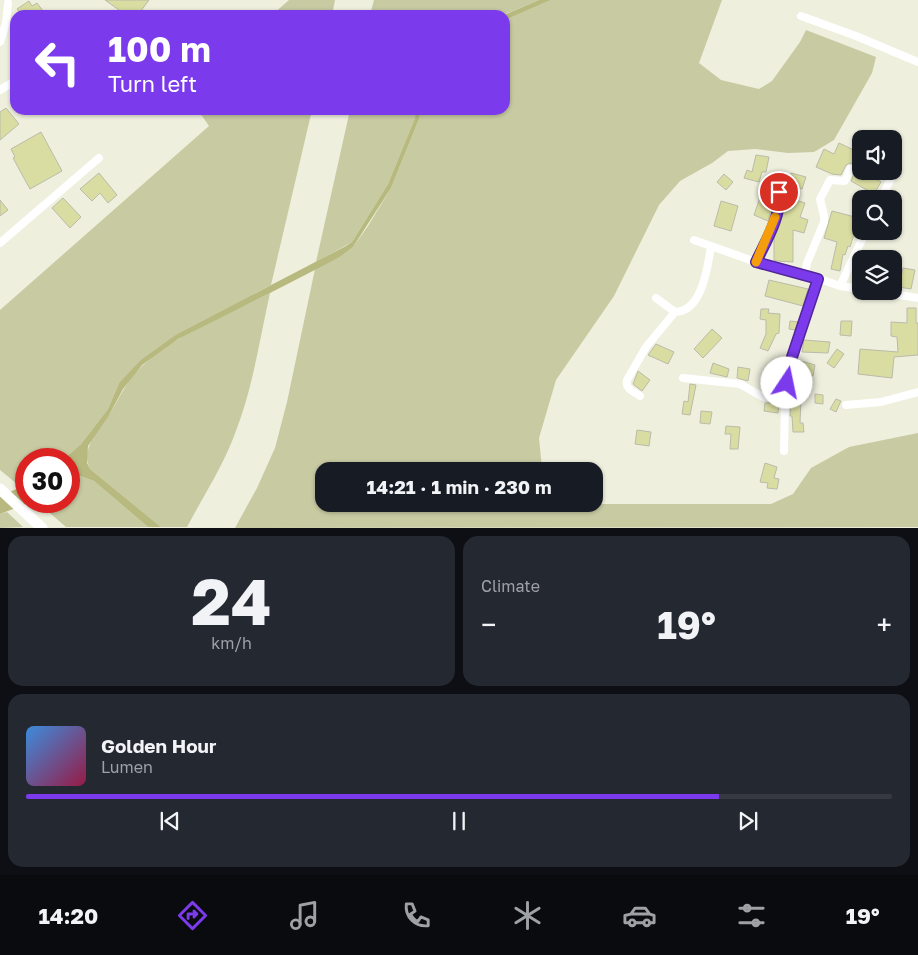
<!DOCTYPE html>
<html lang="en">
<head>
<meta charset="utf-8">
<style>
	body { margin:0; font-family:"Golos Text",sans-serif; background:#242831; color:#f1f3f6; height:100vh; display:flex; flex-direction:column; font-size:19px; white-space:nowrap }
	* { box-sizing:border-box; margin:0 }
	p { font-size:16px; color:#9ea1a6 }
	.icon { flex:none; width:28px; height:28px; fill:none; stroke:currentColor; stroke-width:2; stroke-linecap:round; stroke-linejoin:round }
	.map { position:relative; height:528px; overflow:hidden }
	.drawer { display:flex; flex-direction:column; gap:8px; padding:8px; background:#0d0f14; flex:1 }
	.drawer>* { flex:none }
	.top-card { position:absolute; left:10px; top:10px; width:500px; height:105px; border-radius:15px; box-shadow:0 1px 4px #0004; background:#7c3aed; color:#fff; overflow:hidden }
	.controls { position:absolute; left:852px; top:130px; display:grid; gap:10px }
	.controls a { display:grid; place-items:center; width:50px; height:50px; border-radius:10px; background:#171b24; box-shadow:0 1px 4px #0004; font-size:25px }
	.speed { position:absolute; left:15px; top:448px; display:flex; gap:10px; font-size:25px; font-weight:700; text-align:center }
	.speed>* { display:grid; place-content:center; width:65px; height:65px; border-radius:50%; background:#171b24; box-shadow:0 1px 4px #0004; line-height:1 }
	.speed .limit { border:8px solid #d22; background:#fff; color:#111 }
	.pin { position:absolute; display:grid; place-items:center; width:42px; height:42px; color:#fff; margin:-21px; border:2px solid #fff; border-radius:50%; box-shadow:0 1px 5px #0007 }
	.me { position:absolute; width:55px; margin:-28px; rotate:11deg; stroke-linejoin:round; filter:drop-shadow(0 0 4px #0008) }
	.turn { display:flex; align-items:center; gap:18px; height:105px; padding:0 15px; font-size:22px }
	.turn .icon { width:65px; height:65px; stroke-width:2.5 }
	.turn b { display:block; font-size:35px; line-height:42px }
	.big { font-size:38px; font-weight:700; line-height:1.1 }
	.drawer .widget { flex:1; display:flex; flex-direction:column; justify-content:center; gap:8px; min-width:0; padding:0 18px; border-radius:15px; background:#242831 }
	.drawer .dial { align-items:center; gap:0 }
	.dial b { font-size:65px; line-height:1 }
	.song { display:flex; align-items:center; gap:15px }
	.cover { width:60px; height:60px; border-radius:8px; background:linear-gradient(135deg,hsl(210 70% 55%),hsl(340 70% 35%)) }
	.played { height:5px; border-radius:2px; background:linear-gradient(90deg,#7c3aed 80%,#363941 80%) }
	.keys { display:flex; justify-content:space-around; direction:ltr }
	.heat { display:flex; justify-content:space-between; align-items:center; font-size:28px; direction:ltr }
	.drawer .tiles { flex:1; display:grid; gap:8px; grid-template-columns:1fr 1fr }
	.widget:last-child { grid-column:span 2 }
	.trip { position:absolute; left:315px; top:462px; width:288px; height:50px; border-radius:15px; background:#171b24; box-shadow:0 1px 4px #0004; font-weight:700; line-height:50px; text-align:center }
	.menu { display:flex; height:80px; justify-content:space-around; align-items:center; background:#090b0e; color:#9ea1a6 }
	.menu .icon { width:35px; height:35px }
	.menu .selected { color:#7c3aed }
	.menu b { font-size:22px; color:#f1f3f6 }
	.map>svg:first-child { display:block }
	.green { fill:#c8caa2 }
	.water { fill:#b7b97f }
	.building { fill:#dadda1; stroke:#babbaa }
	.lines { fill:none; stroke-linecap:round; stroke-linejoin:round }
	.street { stroke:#fff; stroke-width:8 }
	.secondary { stroke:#fff; stroke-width:11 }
	.route-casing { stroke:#51269a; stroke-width:12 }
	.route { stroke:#7c3aed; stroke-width:9 }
	.slow { stroke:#f59e0b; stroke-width:9 }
</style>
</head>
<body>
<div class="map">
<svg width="918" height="528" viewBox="0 0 918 528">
	<rect width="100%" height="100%" fill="#eeefdd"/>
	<path class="green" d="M 289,0 L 335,0 L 332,15 L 272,15 Z
		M 374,0 L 539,0 L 503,15 L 370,15 Z
		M 551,0 L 722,0 L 699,63 L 721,80 L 759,89 L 772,81 L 800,42 L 806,30 L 876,57 L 872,73 L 834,140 L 814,152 L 788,153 L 755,149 L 728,151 L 712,163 L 680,181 L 659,205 L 614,296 L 556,380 L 539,438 L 542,468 L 544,471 L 324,471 L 324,504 L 771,504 L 793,494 L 811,468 L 849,447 L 918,433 L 918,527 L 235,528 L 257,488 L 275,448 L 287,402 L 315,269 L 340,257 L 353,247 L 368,226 L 391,188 L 419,119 L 419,110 L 505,110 L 505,20 Z
		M 198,110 L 312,110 L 271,285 L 177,334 L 119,383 L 108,409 L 81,444 L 64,459 L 26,459 L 26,485 L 22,488 L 0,470 L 0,310 L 209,126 Z
		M 350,110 L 416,110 L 415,118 L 388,184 L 352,242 L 316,262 Z
		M 270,293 C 260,338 253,386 237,428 C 225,463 204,495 187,527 L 161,527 L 90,469 C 80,449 97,434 107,418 C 119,400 126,380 143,365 C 179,332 227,315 270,293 Z
		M 80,476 L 94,481 L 148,527 L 66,527 L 36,501 L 69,501 L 69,480 Z
		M 7,512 L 23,527 L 0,528 L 0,514 Z"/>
	<path class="water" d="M 539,0 L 551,0 L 505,20 L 505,15 L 504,15 Z
		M 416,110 L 419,110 L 419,119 L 391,188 L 353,247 L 340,257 L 270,293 L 178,339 L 142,365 L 123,389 L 108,417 L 88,446 L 87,463 L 90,469 L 161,527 L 148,527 L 94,481 L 80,476 L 69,480 L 69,459 L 64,459 L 81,444 L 108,409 L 119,383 L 141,360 L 177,334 L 346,246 L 352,242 L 388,184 L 415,118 Z
		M 26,485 L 26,501 L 34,501 L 0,514 L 0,496 Z"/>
	<path class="building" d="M 105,0 L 149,0 L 138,15 L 126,15 Z
		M 29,1 L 32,6 L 37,3 L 43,11 L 37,15 L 22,15 L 17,9 Z
		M 6,108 L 19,124 L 0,140 L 0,112 Z
		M 41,132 L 62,171 L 30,189 L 13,158 L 15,157 L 11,149 Z
		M 839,143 L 860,153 L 854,165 L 850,163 L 846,165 L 841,175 L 832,174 L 816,167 L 824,149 L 834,154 Z
		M 756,155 L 769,157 L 766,172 L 762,172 L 759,182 L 744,178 L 747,170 L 752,172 Z
		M 855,167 L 881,182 L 874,194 L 851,181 L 855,171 Z
		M 99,173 L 117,195 L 108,203 L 100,193 L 92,201 L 80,189 Z
		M 791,173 L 806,177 L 802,189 L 787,185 Z
		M 724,174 L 733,182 L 726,190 L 717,182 Z
		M 764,186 L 772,193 L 769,201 L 773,203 L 768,221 L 754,215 Z
		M 787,197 L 805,203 L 800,217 L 808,220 L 804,233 L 793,230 L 793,262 L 777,261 L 774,260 L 774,237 L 781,220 Z
		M 63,198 L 81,217 L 70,228 L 52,208 Z
		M 0,200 L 8,210 L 0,216 Z
		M 721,201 L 738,206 L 731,231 L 714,226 Z
		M 832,211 L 859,218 L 850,247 L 848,246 L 845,255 L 843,254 L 840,271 L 831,269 L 837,242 L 824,238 Z
		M 903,268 L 915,270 L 911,289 L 899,287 Z
		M 769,280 L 808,289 L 803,306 L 765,296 Z
		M 907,308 L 916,308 L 916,323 L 918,323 L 918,355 L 894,357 L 892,378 L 858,374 L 860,349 L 898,352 L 897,337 L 891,336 L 891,322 L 907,323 Z
		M 761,309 L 769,309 L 768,313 L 780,314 L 779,333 L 776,334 L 768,351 L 760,348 L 766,334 L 766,320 L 760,319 Z
		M 790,321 L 798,322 L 795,330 L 789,329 Z
		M 841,321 L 852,321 L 851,336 L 840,335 Z
		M 712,329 L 722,338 L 703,358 L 694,349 Z
		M 804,340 L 830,342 L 828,353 L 802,352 Z
		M 656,344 L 674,352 L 668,364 L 648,355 Z
		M 837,349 L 844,354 L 834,368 L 827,363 Z
		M 798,360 L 815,365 L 813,376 L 802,374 L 800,423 L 803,423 L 804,432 L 793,432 L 792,416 L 790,416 L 791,397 Z
		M 713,363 L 729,369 L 727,377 L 710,373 Z
		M 738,367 L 750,369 L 748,381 L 737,378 Z
		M 638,371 L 650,380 L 642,391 L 633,384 Z
		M 690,384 L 696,385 L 690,415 L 682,414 L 684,401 L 688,402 Z
		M 815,394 L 823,395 L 823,404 L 815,403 Z
		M 836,399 L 841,401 L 836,412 L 830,409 Z
		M 765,403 L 779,403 L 778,413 L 764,411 Z
		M 701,411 L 712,412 L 710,424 L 700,423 Z
		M 726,426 L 740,427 L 738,449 L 730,449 L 731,434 L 725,434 Z
		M 637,430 L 651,432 L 649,446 L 635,444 Z
		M 765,463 L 777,467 L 774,478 L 779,479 L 777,489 L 767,488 L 768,483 L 760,482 Z"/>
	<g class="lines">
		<path class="street" d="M 801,16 L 856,36 L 918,62
			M 0,42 L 6,23 L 8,3
			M 0,90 L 15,81
			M 881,199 L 896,168
			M 694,240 L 756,262 L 805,274 L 840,286 L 861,289
			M 0,243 L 99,158
			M 756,262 C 765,241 782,215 779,192 L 769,183
			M 805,274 L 807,263 L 824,222 L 824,216 L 820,199 L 830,180 L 845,181 L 850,169
			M 840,286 L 866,231
			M 874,291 L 918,298
			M 656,298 L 675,312 C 702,312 708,266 711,246
			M 683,378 L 740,384 L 763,397 L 785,398
			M 640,396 C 633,391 625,389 627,380 L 646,347 L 675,312
			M 846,405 L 881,402 L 918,392
			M 784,451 L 785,398 L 791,360 L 818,279"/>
		<path class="secondary" d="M 0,489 L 42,528"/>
	</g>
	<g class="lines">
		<g class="route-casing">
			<path id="route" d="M 779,192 C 782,215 766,241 756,262 L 818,279 L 791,360 L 787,383"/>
		</g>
		<use href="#route" class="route"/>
		<path class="slow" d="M 756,262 L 775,217"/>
	</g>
</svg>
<div class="controls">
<a><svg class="icon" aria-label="sound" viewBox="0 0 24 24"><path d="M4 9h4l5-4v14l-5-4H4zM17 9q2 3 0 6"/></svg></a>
<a><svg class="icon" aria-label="search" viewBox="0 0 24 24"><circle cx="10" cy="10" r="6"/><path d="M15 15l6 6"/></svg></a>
<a><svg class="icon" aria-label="layers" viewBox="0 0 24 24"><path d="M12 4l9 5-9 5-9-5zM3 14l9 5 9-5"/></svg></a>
</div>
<div class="speed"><div class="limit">30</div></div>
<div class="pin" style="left:779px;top:192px;background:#d93025"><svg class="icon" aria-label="arrive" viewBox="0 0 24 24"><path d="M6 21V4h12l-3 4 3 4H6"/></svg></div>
<svg class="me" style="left:787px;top:383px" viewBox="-20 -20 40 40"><circle r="19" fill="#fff"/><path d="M0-13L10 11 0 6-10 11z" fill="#7c3aed"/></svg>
<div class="trip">14:21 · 1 min · 230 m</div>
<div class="top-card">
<div class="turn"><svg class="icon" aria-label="left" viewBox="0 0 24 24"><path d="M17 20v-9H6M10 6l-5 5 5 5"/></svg><div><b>100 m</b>Turn left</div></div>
</div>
</div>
<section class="drawer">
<div class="tiles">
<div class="widget dial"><b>24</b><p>km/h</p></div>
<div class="widget"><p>Climate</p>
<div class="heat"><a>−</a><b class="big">19°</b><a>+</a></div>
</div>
<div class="widget">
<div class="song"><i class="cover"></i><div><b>Golden Hour</b><p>Lumen</p></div></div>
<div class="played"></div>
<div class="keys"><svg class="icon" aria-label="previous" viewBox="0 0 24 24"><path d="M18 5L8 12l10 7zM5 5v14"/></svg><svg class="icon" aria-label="pause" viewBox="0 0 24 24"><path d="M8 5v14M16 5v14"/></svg><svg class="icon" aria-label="next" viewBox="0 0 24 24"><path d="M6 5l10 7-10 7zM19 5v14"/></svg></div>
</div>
</div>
</section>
<nav class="menu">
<b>14:20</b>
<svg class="icon selected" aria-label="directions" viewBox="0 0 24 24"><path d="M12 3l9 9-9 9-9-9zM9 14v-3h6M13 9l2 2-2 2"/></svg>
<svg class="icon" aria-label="music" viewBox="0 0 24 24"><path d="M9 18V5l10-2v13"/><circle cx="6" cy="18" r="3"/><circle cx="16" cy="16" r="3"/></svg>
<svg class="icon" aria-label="phone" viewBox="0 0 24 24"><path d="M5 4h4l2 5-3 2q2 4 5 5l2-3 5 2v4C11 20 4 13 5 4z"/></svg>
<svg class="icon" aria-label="climate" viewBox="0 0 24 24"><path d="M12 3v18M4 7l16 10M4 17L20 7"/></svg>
<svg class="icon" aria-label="car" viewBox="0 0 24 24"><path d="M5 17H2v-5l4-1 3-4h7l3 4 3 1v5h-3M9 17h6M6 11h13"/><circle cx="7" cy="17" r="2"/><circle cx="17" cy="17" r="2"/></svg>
<svg class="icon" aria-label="filters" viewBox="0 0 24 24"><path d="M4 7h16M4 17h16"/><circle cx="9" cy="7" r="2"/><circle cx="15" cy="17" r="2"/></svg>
<b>19°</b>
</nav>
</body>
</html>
